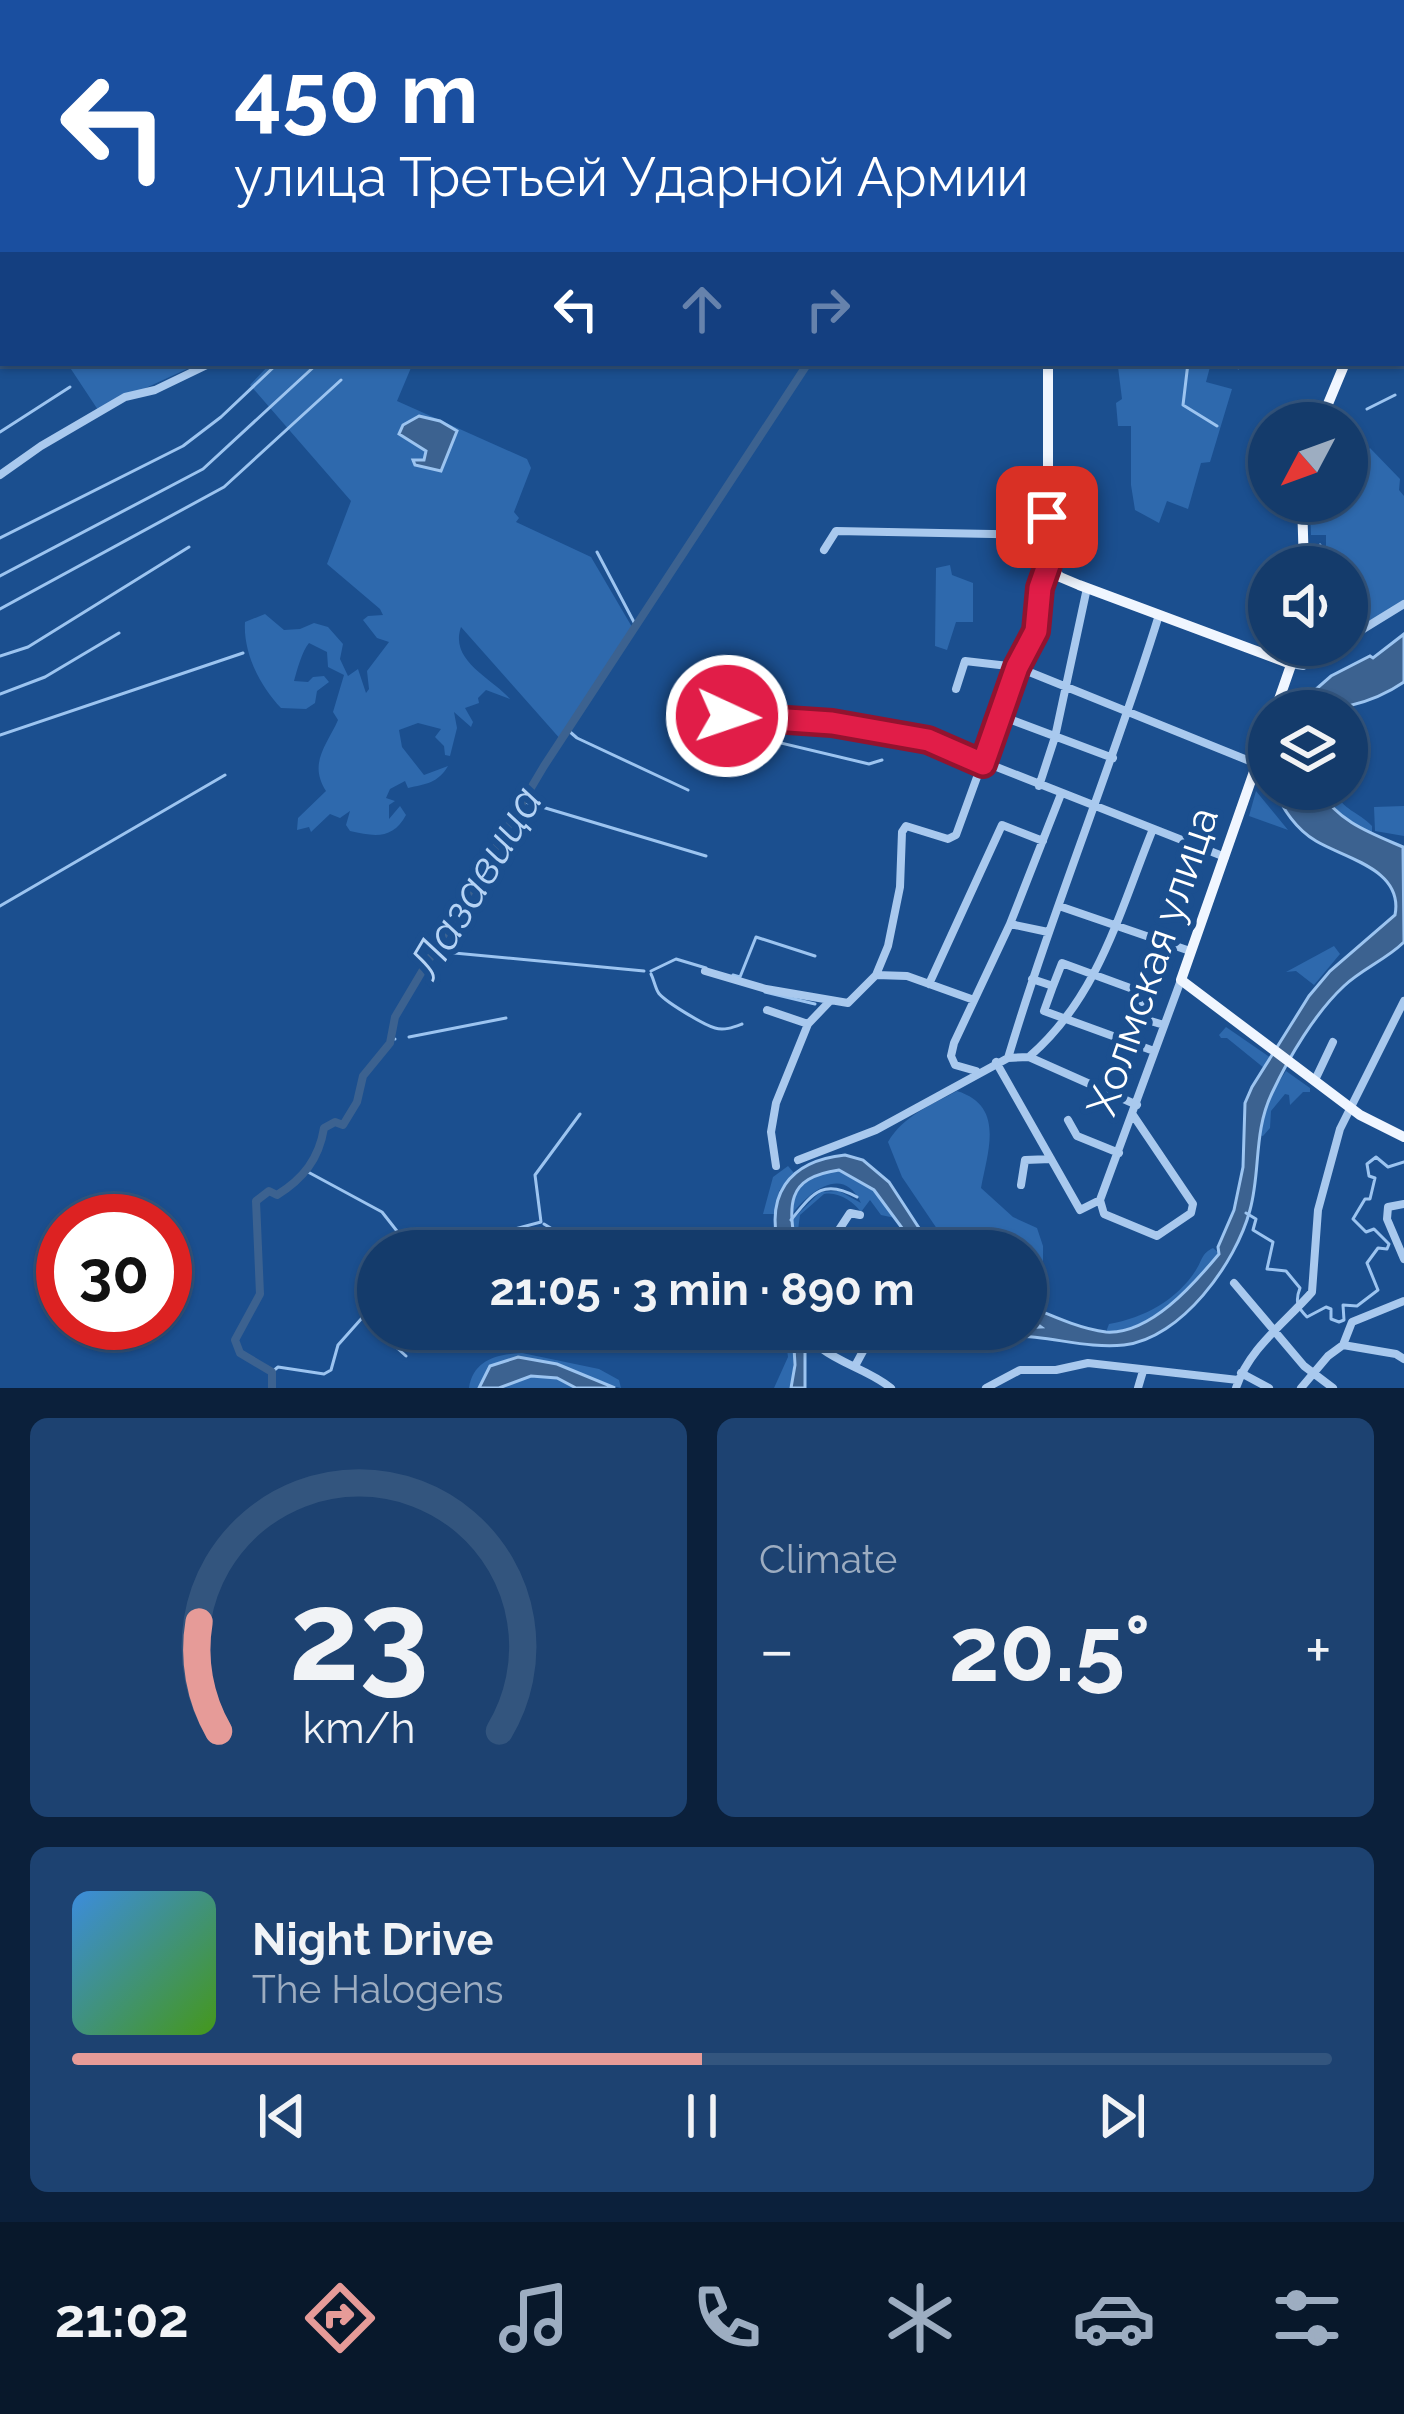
<!DOCTYPE html>
<html lang="en">
<head>
<meta charset="utf-8">
<style>
	body { margin:0; font-family:Raleway,sans-serif; background:#1d4271; color:#f1f3f6; height:100vh; display:flex; flex-direction:column; font-size:45px; white-space:nowrap }
	* { box-sizing:border-box; margin:0 }
	p { font-size:39px; color:#9dadc1 }
	.icon { flex:none; width:66px; height:66px; fill:none; stroke:currentColor; stroke-width:2; stroke-linecap:round; stroke-linejoin:round }
	.map { position:relative; height:1388px; overflow:hidden }
	.details { display:flex; flex-direction:column; gap:30px; padding:30px; background:#0b203b; flex:1 }
	.details>* { flex:none }
	.guide { position:absolute; left:0px; top:0px; width:1404px; height:366px; box-shadow:0 3px 9px #0004,0 0 0 3px #33557e; background:#1a4fa0; color:#fff; overflow:hidden }
	.needle { width:78px; rotate:229deg }
	.fabs { position:absolute; left:1248px; top:402px; display:grid; gap:24px }
	.fabs a { display:grid; place-items:center; width:120px; height:120px; border-radius:50%; background:#143b6b; box-shadow:0 3px 9px #0004,0 0 0 3px #33557e; font-size:60px }
	.speed { position:absolute; left:36px; top:1194px; display:flex; gap:24px; font-size:60px; font-weight:700; text-align:center }
	.speed>* { display:grid; place-content:center; width:156px; height:156px; border-radius:50%; background:#143b6b; box-shadow:0 3px 9px #0004,0 0 0 3px #33557e; line-height:1 }
	.speed .limit { border:18px solid #d22; background:#fff; color:#111 }
	.pin { position:absolute; display:grid; place-items:center; width:102px; height:102px; color:#fff; margin:-51px; border-radius:24px; box-shadow:0 6px 18px #0006 }
	.me { position:absolute; width:132px; margin:-66px; rotate:93deg; stroke-linejoin:round; filter:drop-shadow(0 0 9px #0008) }
	.turn { display:flex; align-items:center; gap:42px; height:252px; padding:0 36px; font-size:54px }
	.turn .icon { width:156px; height:156px; stroke-width:2.5 }
	.turn b { display:block; font-size:84px; line-height:102px }
	.lanes { display:flex; align-items:center; height:114px; padding:0 36px; background:#0003; justify-content:center; gap:60px; direction:ltr }
	.lanes .off { opacity:.35 }
	.big { font-size:90px; font-weight:700; line-height:1.1 }
	.details .widget { flex:1; display:flex; flex-direction:column; justify-content:center; gap:18px; min-width:0; padding:0 42px; border-radius:18px; background:#1d4271 }
	.details .dial { align-items:center; gap:0 }
	.dial svg { height:312px; overflow:visible; fill:none; stroke:#33557e; stroke-width:7; stroke-linecap:round; text-anchor:middle }
	.dial text { fill:#f1f3f6; stroke:none }
	.song { display:flex; align-items:center; gap:36px }
	.cover { width:144px; height:144px; border-radius:18px; background:linear-gradient(135deg,hsl(210 70% 55%),hsl(100 70% 35%)) }
	.played { height:12px; border-radius:6px; background:linear-gradient(90deg,#e69b98 50%,#33557e 50%) }
	.keys { display:flex; justify-content:space-around; direction:ltr }
	.heat { display:flex; justify-content:space-between; align-items:center; font-size:66px; direction:ltr }
	.details .tiles { flex:1; display:grid; gap:30px; grid-template-columns:1fr 1fr }
	.widget:last-child { grid-column:span 2 }
	.trip { position:absolute; left:357px; top:1230px; width:690px; height:120px; border-radius:60px; background:#143b6b; box-shadow:0 3px 9px #0004,0 0 0 3px #33557e; font-weight:700; line-height:120px; text-align:center }
	.menu { display:flex; height:192px; justify-content:space-around; align-items:center; background:#08182b; color:#9dadc1 }
	.menu .icon { width:84px; height:84px }
	.menu .on { color:#e69b98 }
	.menu b { font-size:54px; color:#f1f3f6 }
	.map>svg:first-child { display:block }
	.green { fill:#2e69ad }
	.water { fill:#3c6290; stroke:#9cc4f0; stroke-width:3 }
	.lines { fill:none; stroke-linecap:round; stroke-linejoin:round }
	.stream { stroke:#9cc4f0; stroke-width:3 }
	.river { stroke:#3c6290; stroke-width:8 }
	.minor { stroke:#a9c9ee; stroke-width:8 }
	.major { stroke:#f0f6ff; stroke-width:10 }
	.route-casing { stroke:#92132f; stroke-width:30 }
	.route { stroke:#e11d48; stroke-width:21 }
	.labels { text-anchor:middle; stroke-width:12; stroke-linejoin:round; paint-order:stroke }
	.street-label { font-size:42px; fill:#fff; stroke:#1b4f8f }
	.water-label { font-size:45px; font-style:italic; fill:#b5d3f5; stroke:#1b4f8f }
</style>
</head>
<body>
<div class="map">
<svg width="1404" height="1388" viewBox="0 0 1404 1388">
	<rect width="100%" height="100%" fill="#1b4f8f"/>
	<path class="green" d="M 439,0 L 640,0 L 641,3 L 428,3 Z
		M 67,363 L 200,363 L 98,410 Z
		M 271,363 L 413,363 L 397,401 L 527,459 L 531,468 L 514,512 L 519,518 L 516,522 L 591,557 L 632,627 L 562,741 L 461,627 C 449,661 492,678 510,699 L 486,690 L 478,698 L 479,703 L 465,708 L 473,722 L 471,727 L 454,712 L 457,728 L 450,756 L 445,755 L 444,746 L 435,737 L 441,729 L 418,723 L 399,730 L 402,747 L 424,775 L 448,766 C 438,783 426,784 408,788 L 405,781 L 390,789 L 386,798 L 395,801 L 389,805 L 389,819 L 400,806 L 406,815 C 393,839 376,837 350,831 L 346,825 L 350,811 L 340,818 L 330,814 L 311,832 L 309,827 L 297,830 L 298,818 L 326,791 C 308,763 327,745 338,720 L 333,712 L 344,675 L 328,667 L 327,652 L 309,643 C 302,651 297,670 294,681 L 308,682 L 313,677 L 324,676 L 329,682 L 317,691 L 315,703 L 306,709 L 281,708 C 260,686 243,653 245,622 L 265,614 L 284,630 L 300,629 L 314,623 L 328,627 L 343,644 L 340,659 L 348,676 L 358,669 L 366,693 L 369,689 L 367,671 L 389,642 L 377,638 L 363,620 L 368,616 L 383,615 L 380,609 L 327,564 L 351,501 L 250,385 Z
		M 1150,363 L 1211,363 L 1206,382 L 1232,389 L 1210,462 L 1201,463 L 1188,509 L 1167,501 L 1159,523 L 1135,510 L 1131,485 L 1131,426 L 1118,426 L 1116,403 L 1122,399 L 1118,367 L 1149,367 Z
		M 1370,448 L 1400,479 L 1399,490 L 1404,496 L 1404,601 L 1347,635 L 1347,567 L 1326,567 L 1326,535 L 1311,535 L 1310,508 L 1317,501 L 1347,501 L 1347,471 Z
		M 950,565 L 952,575 L 973,583 L 973,622 L 956,622 L 947,650 L 935,646 L 936,568 Z
		M 1318,789 L 1342,789 L 1335,791 C 1342,810 1359,812 1372,826 L 1372,834 L 1330,809 Z
		M 1256,791 L 1288,830 L 1249,816 Z
		M 1404,806 L 1404,836 L 1375,831 L 1374,807 Z
		M 1334,946 L 1340,954 L 1314,985 L 1296,971 L 1286,972 Z
		M 1226,1027 L 1271,1058 L 1264,1068 L 1227,1038 L 1221,1038 L 1219,1035 Z
		M 1286,1071 L 1310,1088 L 1310,1092 L 1303,1092 L 1290,1105 L 1289,1095 L 1285,1094 L 1271,1111 L 1270,1128 L 1263,1136 L 1258,1135 L 1272,1092 Z
		M 957,1091 C 1005,1106 988,1150 981,1188 L 1013,1217 L 1037,1228 L 1043,1246 L 1043,1300 L 1026,1297 L 1026,1251 L 952,1251 L 902,1177 L 888,1142 C 903,1116 931,1105 957,1091 Z
		M 788,1166 L 794,1173 L 779,1191 L 776,1214 L 763,1214 L 773,1177 Z
		M 839,1170 L 874,1190 L 895,1218 L 881,1215 L 870,1200 L 861,1212 C 854,1202 838,1191 824,1194 L 800,1215 L 797,1238 L 821,1251 L 796,1251 L 791,1221 L 820,1192 L 839,1191 L 861,1203 C 842,1163 808,1194 791,1215 C 789,1186 813,1174 839,1170 Z
		M 1213,1248 L 1220,1254 C 1190,1288 1156,1329 1106,1332 L 1109,1324 C 1144,1318 1177,1300 1196,1270 C 1203,1259 1201,1254 1213,1248 Z
		M 784,1329 L 793,1329 L 793,1382 L 791,1388 L 774,1388 L 788,1357 Z
		M 522,1353 L 599,1369 L 619,1380 L 621,1388 C 568,1378 553,1346 490,1366 L 479,1388 L 469,1388 C 473,1360 497,1354 522,1353 Z
		M 531,1376 L 557,1378 L 576,1388 L 499,1388 Z"/>
	<path class="water" d="M 419,416 L 440,421 L 457,431 L 441,471 L 415,465 L 413,460 L 424,460 L 426,451 L 399,434 L 403,425 Z
		M 1404,634 L 1404,682 C 1369,706 1333,711 1291,711 L 1331,676 L 1370,656 L 1373,658 Z
		M 1275,789 L 1318,789 C 1339,822 1368,832 1403,847 L 1404,942 C 1387,959 1362,969 1344,986 C 1315,1013 1289,1057 1272,1093 C 1253,1133 1261,1170 1250,1210 C 1236,1263 1181,1339 1124,1345 C 1088,1349 1050,1336 1014,1336 L 1003,1329 L 1041,1327 L 1026,1316 L 1026,1305 C 1050,1315 1080,1329 1106,1332 C 1150,1335 1194,1284 1219,1254 L 1218,1247 L 1234,1210 L 1243,1167 L 1245,1103 L 1252,1087 L 1309,996 L 1330,971 L 1395,915 C 1404,869 1344,858 1316,841 C 1297,830 1282,809 1275,789 Z
		M 845,1155 L 863,1160 L 889,1182 L 934,1251 L 919,1251 L 874,1190 L 839,1170 C 784,1178 789,1206 796,1251 L 780,1251 C 764,1196 788,1161 845,1155 Z
		M 793,1329 L 805,1329 L 805,1388 L 791,1388 L 795,1365 Z
		M 518,1357 L 557,1364 L 615,1388 L 576,1388 L 557,1378 L 531,1376 L 499,1388 L 479,1388 L 490,1366 Z"/>
	<g class="lines">
		<path class="stream" d="M 0,323 L 3,320
			M 0,358 L 3,357
			M 1188,363 L 1183,405 L 1217,426
			M 1367,409 L 1395,395
			M 0,432 L 70,387
			M 0,538 L 183,446 L 221,417 L 278,363
			M 1320,545 L 1323,567
			M 597,552 L 636,626
			M 0,576 L 203,469 L 318,363
			M 0,609 L 224,487 L 341,380
			M 0,656 L 28,647 L 189,547
			M 0,694 L 45,677 L 119,633
			M 569,731 L 577,738 L 688,790
			M 0,735 L 243,653
			M 749,744 L 756,737 L 869,764 L 882,760
			M 522,801 L 706,856
			M 0,906 L 225,775
			M 433,951 L 644,971
			M 651,971 L 676,959 L 706,968
			M 651,974 C 654,980 655,987 658,992 C 662,1000 704,1025 715,1028 C 724,1031 734,1027 742,1024
			M 733,975 L 740,977 L 756,937 L 815,956
			M 765,992 L 815,1004
			M 409,1037 L 506,1018
			M 391,1039 L 395,1039
			M 308,1172 L 382,1212 L 404,1240
			M 1246,1213 L 1256,1219 L 1253,1230 L 1273,1242 L 1267,1269 L 1286,1271 L 1300,1288 C 1295,1301 1297,1307 1307,1317 L 1326,1307 L 1331,1309 L 1331,1319 L 1339,1322 L 1344,1320 L 1343,1305 L 1357,1306 L 1378,1290 L 1367,1263 L 1378,1248 L 1387,1249 L 1389,1244 L 1374,1229 L 1366,1232 L 1353,1219 L 1365,1199 L 1370,1199 L 1375,1178 L 1369,1176 L 1367,1164 L 1376,1157 L 1388,1167 L 1404,1162
			M 791,1220 C 813,1193 823,1178 857,1197
			M 544,1224 L 588,1251
			M 477,1251 L 507,1231 L 541,1222 L 535,1175 L 580,1114
			M 363,1317 L 406,1356
			M 272,1372 L 278,1367 L 324,1374 L 331,1370 L 338,1345 L 378,1300"/>
		<path class="river" d="M 723,0 L 724,3
			M 272,1388 L 272,1372 L 240,1353 L 235,1340 L 260,1294 L 256,1201 L 269,1191 L 277,1195 C 303,1179 319,1159 324,1128 L 335,1122 L 343,1125 L 357,1102 L 363,1076 L 390,1043 L 395,1017 L 544,766 L 808,363"/>
		<path class="minor" d="M 669,0 L 670,3
			M 892,0 L 892,3
			M 938,0 L 938,3
			M 1050,0 L 1050,3
			M 1137,0 L 1137,3
			M 321,3 L 321,0
			M 1355,3 L 1356,0
			M 1401,61 L 1404,61
			M 1401,349 L 1404,349
			M 1238,365 L 1239,363
			M 0,475 L 41,446 L 125,397 L 155,390 L 211,363
			M 824,550 L 836,531 L 1047,535
			M 1347,639 L 1404,604
			M 1291,664 L 1303,666 L 1337,645
			M 956,689 L 965,661 L 1017,667 L 1257,764
			M 1001,716 L 1113,758
			M 708,720 L 717,721 L 727,716 L 832,723 L 928,740 L 1225,857
			M 1039,786 L 1055,737 L 1087,588
			M 1059,906 L 1190,951
			M 1010,924 L 1048,932
			M 705,971 L 766,989 L 848,1003 L 876,975 L 888,946 L 900,887 L 902,832 L 906,826 L 948,839 L 956,835 L 1017,667 L 1036,631 L 1039,588 L 1048,565
			M 876,975 L 907,976 L 974,1000
			M 1032,979 L 1053,986 L 1062,963 L 1141,992 L 1144,997 L 1137,1017 L 1164,1025
			M 929,984 L 1002,825 L 1043,841
			M 1053,986 L 1044,1011 L 1154,1051
			M 767,1010 L 808,1024
			M 1030,1056 C 1099,996 1120,910 1153,829
			M 1008,1058 C 1053,908 1113,764 1159,615
			M 996,1062 L 1080,1210 L 1100,1200
			M 976,1071 L 955,1065 L 951,1056 L 954,1043 L 1010,924 L 1061,794
			M 1315,1080 L 1333,1042
			M 1133,1115 L 1193,1204 L 1191,1213 L 1157,1236 L 1104,1214 L 1100,1200 L 1181,980
			M 1068,1120 L 1077,1136 L 1119,1153
			M 798,1160 L 876,1130 L 1008,1058 L 1029,1057 L 1137,1105
			M 776,1166 L 771,1132 L 776,1103 L 808,1024 L 829,1002
			M 1021,1185 L 1025,1160 L 1051,1159
			M 1404,1204 L 1388,1207 L 1387,1219 L 1404,1259
			M 827,1248 L 850,1213 L 860,1215
			M 827,1250 L 833,1244 L 843,1251
			M 1234,1283 L 1304,1366 L 1333,1388
			M 818,1329 L 821,1348 C 843,1365 869,1370 891,1388
			M 1343,1345 L 1352,1322 L 1404,1301
			M 855,1366 L 875,1329
			M 1241,1373 L 1269,1388
			M 986,1388 L 1020,1370 L 1056,1370 L 1088,1363 L 1238,1380
			M 1138,1388 L 1143,1371
			M 1236,1388 C 1249,1348 1285,1323 1312,1292 L 1318,1210 L 1340,1129 L 1404,1001
			M 1301,1388 L 1328,1356 L 1343,1345 L 1396,1354 L 1404,1359"/>
		<path class="major" d="M 987,0 L 988,3
			M 1404,144 L 1404,147
			M 1401,221 L 1404,213
			M 1048,363 L 1048,565 L 1060,577 L 1079,585 L 1291,664
			M 1320,423 L 1345,363
			M 1302,501 L 1304,567
			M 1275,711 L 1298,645
			M 1269,729 L 1181,980 L 1360,1115 L 1404,1137"/>
	</g>
	<g class="lines">
		<g class="route-casing">
			<path id="route" d="M 727,716 L 832,723 L 928,740 L 983,764 L 1017,667 L 1036,631 L 1040,588 L 1048,565 L 1047,517"/>
		</g>
		<use href="#route" class="route"/>
	</g>
	<g class="labels">
		<g class="street-label">
			<text transform="translate(1152 961) rotate(-71)" y="15">Холмская улица</text>
		</g>
		<g class="water-label">
			<text transform="translate(475 882) rotate(-59)" y="16">Лазавица</text>
		</g>
	</g>
</svg>
<div class="fabs">
<a><svg class="needle" viewBox="-14 -14 28 28"><path d="M0-13l5 13h-10z" fill="#e53935"/><path d="M0 13l5-13h-10z" fill="#9dadc1"/></svg></a>
<a><svg class="icon" aria-label="sound" viewBox="0 0 24 24"><path d="M4 9h4l5-4v14l-5-4H4zM17 9q2 3 0 6"/></svg></a>
<a><svg class="icon" aria-label="layers" viewBox="0 0 24 24"><path d="M12 4l9 5-9 5-9-5zM3 14l9 5 9-5"/></svg></a>
</div>
<div class="speed"><div class="limit">30</div></div>
<div class="pin" style="left:1047px;top:517px;background:#d93025"><svg class="icon" aria-label="arrive" viewBox="0 0 24 24"><path d="M6 21V4h12l-3 4 3 4H6"/></svg></div>
<svg class="me" style="left:727px;top:716px" viewBox="-20 -20 40 40"><circle r="17" fill="#e11d48" stroke="#fff" stroke-width="3"/><path d="M0-11L8 9 0 5-8 9z" fill="#fff"/></svg>
<div class="trip">21:05 · 3 min · 890 m</div>
<div class="guide">
<div class="turn"><svg class="icon" aria-label="left" viewBox="0 0 24 24"><path d="M17 20v-9H6M10 6l-5 5 5 5"/></svg><div><b>450 m</b>улица Третьей Ударной Армии</div></div>
<div class="lanes"><svg class="icon" aria-label="left" viewBox="0 0 24 24"><path d="M17 20v-9H6M10 6l-5 5 5 5"/></svg><svg class="icon off" aria-label="ahead" viewBox="0 0 24 24"><path d="M12 20V5M6 11l6-6 6 6"/></svg><svg class="icon off" aria-label="right" viewBox="0 0 24 24"><path d="M7 20v-9h11M14 6l5 5-5 5"/></svg></div>
</div>
</div>
<section class="details">
<div class="tiles">
<div class="widget dial"><svg viewBox="0 0 100 80">
<path d="M14 69A42 42 0 1 1 86 69"/>
<path d="M14 69A42 42 0 0 1 9 41" stroke="#e69b98"/>
<text x="50" y="56" font-size="32" font-weight="700">23</text>
<text x="50" y="72" font-size="11">km/h</text>
</svg></div>
<div class="widget"><p>Climate</p>
<div class="heat"><a>−</a><b class="big">20.5°</b><a>+</a></div>
</div>
<div class="widget">
<div class="song"><i class="cover"></i><div><b>Night Drive</b><p>The Halogens</p></div></div>
<div class="played"></div>
<div class="keys"><svg class="icon" aria-label="previous" viewBox="0 0 24 24"><path d="M18 5L8 12l10 7zM5 5v14"/></svg><svg class="icon" aria-label="pause" viewBox="0 0 24 24"><path d="M8 5v14M16 5v14"/></svg><svg class="icon" aria-label="next" viewBox="0 0 24 24"><path d="M6 5l10 7-10 7zM19 5v14"/></svg></div>
</div>
</div>
</section>
<nav class="menu">
<b>21:02</b>
<svg class="icon on" aria-label="directions" viewBox="0 0 24 24"><path d="M12 3l9 9-9 9-9-9zM9 14v-3h6M13 9l2 2-2 2"/></svg>
<svg class="icon" aria-label="music" viewBox="0 0 24 24"><path d="M9 18V5l10-2v13"/><circle cx="6" cy="18" r="3"/><circle cx="16" cy="16" r="3"/></svg>
<svg class="icon" aria-label="phone" viewBox="0 0 24 24"><path d="M5 4h4l2 5-3 2q2 4 5 5l2-3 5 2v4C11 20 4 13 5 4z"/></svg>
<svg class="icon" aria-label="climate" viewBox="0 0 24 24"><path d="M12 3v18M4 7l16 10M4 17L20 7"/></svg>
<svg class="icon" aria-label="car" viewBox="0 0 24 24"><path d="M5 17H2v-5l4-1 3-4h7l3 4 3 1v5h-3M9 17h6M6 11h13"/><circle cx="7" cy="17" r="2"/><circle cx="17" cy="17" r="2"/></svg>
<svg class="icon" aria-label="filters" viewBox="0 0 24 24"><path d="M4 7h16M4 17h16"/><circle cx="9" cy="7" r="2"/><circle cx="15" cy="17" r="2"/></svg>
</nav>
</body>
</html>
